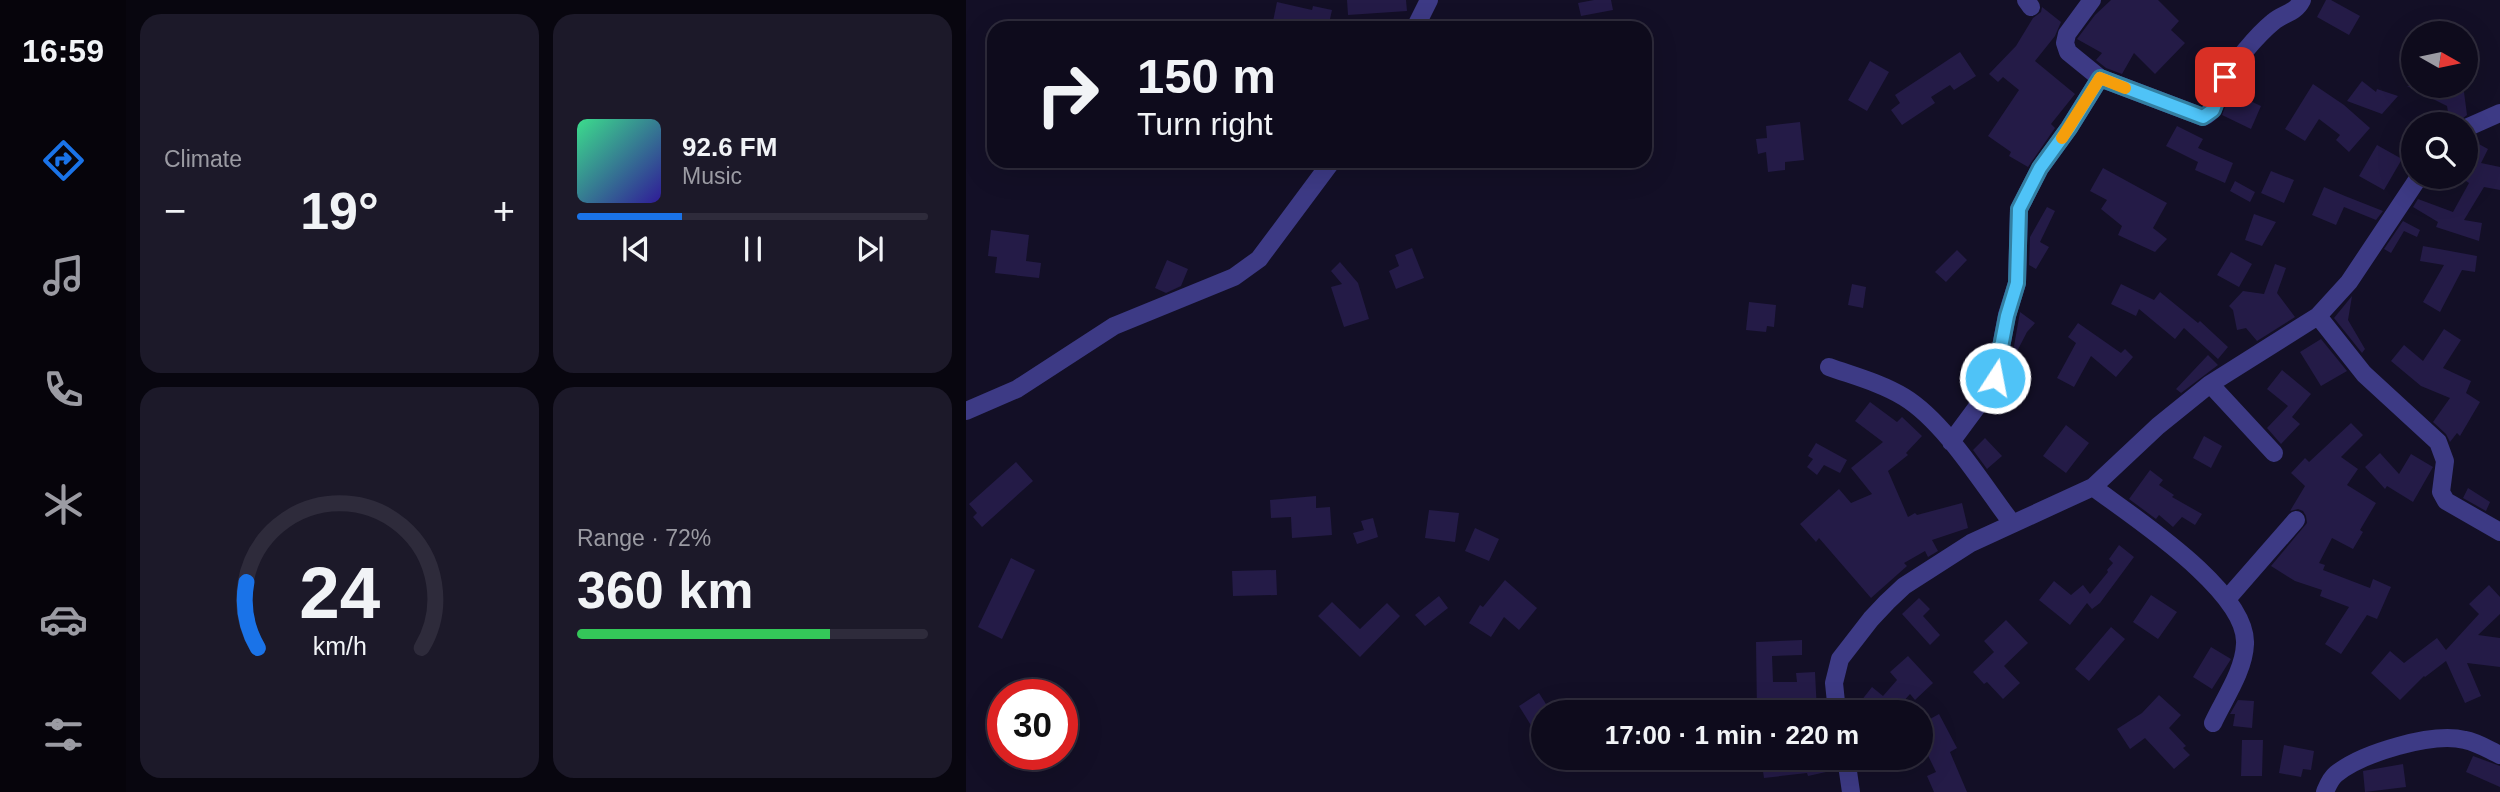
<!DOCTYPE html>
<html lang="en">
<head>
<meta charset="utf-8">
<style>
	body { margin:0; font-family:Arial,sans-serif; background:#1c1929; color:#f1f3f6; height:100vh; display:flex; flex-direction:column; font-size:26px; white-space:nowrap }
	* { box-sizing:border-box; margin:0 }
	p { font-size:23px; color:#9b9ba3 }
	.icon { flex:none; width:38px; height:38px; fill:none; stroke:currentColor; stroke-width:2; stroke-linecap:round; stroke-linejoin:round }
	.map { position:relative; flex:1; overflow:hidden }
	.side { display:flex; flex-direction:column; gap:14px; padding:14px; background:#08060f; width:840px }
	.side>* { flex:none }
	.guide { position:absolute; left:21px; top:21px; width:665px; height:147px; border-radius:21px; box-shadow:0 7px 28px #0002,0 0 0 2px #2e2b3b; background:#0e0b1c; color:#f1f3f6; overflow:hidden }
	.needle { width:46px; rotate:99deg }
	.tools { position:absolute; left:1435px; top:21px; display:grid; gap:14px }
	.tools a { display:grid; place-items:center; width:77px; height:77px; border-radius:50%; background:#0e0b1c; box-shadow:0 7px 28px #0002,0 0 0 2px #2e2b3b; font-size:35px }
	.speed { position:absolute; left:21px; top:679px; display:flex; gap:14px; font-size:35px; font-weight:700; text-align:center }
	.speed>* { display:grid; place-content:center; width:91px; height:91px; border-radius:50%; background:#0e0b1c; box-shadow:0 7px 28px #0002,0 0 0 2px #2e2b3b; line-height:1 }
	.speed .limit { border:10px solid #d22; background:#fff; color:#111 }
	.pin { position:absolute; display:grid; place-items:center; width:60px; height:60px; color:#fff; margin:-30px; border-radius:14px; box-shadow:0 4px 10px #0006 }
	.me { position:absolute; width:77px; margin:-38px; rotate:11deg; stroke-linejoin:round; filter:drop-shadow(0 0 5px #0008) }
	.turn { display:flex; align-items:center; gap:24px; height:147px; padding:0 35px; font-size:32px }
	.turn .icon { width:91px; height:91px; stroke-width:2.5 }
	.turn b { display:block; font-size:49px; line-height:60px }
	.big { font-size:52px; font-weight:700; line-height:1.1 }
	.side .tile { flex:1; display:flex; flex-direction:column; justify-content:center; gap:10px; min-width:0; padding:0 24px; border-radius:21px; background:#1c1929 }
	.side .dial { align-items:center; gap:0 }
	.dial svg { height:182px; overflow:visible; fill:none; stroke:#2e2b3b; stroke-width:7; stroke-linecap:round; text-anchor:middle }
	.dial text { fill:#f1f3f6; stroke:none }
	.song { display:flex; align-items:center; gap:21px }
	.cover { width:84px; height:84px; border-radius:10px; background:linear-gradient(135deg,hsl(150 70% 55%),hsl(250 70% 35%)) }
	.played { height:7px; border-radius:4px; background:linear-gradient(90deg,#1a73e8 30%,#2e2b3b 30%) }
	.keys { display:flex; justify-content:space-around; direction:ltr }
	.heat { display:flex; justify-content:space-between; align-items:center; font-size:38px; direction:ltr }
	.charge { height:10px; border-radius:5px; background:linear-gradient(90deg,#34c759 72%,#2e2b3b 0) }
	.side .tiles { flex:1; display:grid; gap:14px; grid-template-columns:repeat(2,1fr) }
	.trip { position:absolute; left:565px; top:700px; width:402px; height:70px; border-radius:35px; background:#0e0b1c; box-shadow:0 7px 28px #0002,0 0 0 2px #2e2b3b; font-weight:700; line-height:70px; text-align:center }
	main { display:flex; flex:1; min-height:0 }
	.tab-bar { display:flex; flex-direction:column; width:126px; justify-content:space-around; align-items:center; background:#06040b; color:#9b9ba3 }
	.tab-bar .icon { width:49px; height:49px }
	.tab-bar .on { color:#1a73e8 }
	.tab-bar b { font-size:32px; color:#f1f3f6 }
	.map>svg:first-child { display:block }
	.building { fill:#241b47 }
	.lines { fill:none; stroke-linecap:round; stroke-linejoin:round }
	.minor { stroke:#3d3a85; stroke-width:18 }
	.route-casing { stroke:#337fa1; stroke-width:18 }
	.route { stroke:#4fc3f7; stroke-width:12 }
	.slow { stroke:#f59e0b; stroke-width:12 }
</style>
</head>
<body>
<main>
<nav class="tab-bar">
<b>16:59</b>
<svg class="icon on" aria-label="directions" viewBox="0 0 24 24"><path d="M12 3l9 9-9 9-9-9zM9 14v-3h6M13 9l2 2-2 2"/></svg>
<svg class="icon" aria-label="music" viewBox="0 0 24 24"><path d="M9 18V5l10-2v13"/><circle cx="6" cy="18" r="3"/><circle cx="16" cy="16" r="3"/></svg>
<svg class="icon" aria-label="phone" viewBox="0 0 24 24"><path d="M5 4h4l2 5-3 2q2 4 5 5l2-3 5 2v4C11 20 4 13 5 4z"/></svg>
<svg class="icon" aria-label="climate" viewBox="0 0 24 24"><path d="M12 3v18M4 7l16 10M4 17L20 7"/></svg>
<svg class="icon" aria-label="car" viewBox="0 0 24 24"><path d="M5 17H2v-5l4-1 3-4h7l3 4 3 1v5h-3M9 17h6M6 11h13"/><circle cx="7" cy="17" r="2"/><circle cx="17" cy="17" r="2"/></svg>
<svg class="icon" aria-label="filters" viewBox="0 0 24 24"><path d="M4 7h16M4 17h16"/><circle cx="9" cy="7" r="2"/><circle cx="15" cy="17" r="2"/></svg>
</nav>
<section class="side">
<div class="tiles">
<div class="tile"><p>Climate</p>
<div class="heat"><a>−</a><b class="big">19°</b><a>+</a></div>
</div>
<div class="tile">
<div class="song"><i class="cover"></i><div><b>92.6 FM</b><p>Music</p></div></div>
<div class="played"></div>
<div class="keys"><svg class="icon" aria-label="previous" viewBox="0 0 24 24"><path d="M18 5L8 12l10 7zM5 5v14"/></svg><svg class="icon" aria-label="pause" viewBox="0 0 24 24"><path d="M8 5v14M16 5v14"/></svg><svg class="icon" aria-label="next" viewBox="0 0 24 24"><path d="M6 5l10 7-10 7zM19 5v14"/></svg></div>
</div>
<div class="tile dial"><svg viewBox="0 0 100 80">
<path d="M14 69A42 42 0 1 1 86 69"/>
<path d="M14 69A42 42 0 0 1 9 40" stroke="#1a73e8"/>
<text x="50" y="56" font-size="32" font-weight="700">24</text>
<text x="50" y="72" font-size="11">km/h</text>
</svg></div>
<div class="tile"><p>Range · 72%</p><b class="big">360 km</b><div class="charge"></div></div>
</div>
</section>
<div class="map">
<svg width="1534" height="792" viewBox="0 0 1534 792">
	<rect width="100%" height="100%" fill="#130f26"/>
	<path class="building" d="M 381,0 L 440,0 L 441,11 L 382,15 Z
		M 628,0 L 645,0 L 647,10 L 615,16 L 612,3 Z
		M 1145,0 L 1192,0 L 1213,21 L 1205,30 L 1219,43 L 1189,74 L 1168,53 L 1156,74 L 1140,68 L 1130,60 L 1136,53 L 1111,39 L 1129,15 Z
		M 1360,0 L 1365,0 L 1394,16 L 1383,35 L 1351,17 Z
		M 311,2 L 346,10 L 347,6 L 366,10 L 362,28 L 306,26 Z
		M 1076,7 L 1095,22 L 1089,36 L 1069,61 L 1109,94 L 1085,124 L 1089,128 L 1062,167 L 1043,156 L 1045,152 L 1022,136 L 1053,90 L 1037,77 L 1032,82 L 1023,74 L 1050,46 L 1067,18 L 1075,12 Z
		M 994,52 L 1010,76 L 988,90 L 984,85 L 965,97 L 969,103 L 936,125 L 925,110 L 934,103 L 929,95 Z
		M 904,61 L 923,72 L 901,111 L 882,100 Z
		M 1396,81 L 1410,92 L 1411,89 L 1432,96 L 1416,114 L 1381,101 Z
		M 1347,84 L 1378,105 L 1404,128 L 1383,152 L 1370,140 L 1374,135 L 1353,119 L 1339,141 L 1319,129 Z
		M 1441,86 L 1474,86 L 1469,96 L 1498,92 L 1501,115 L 1490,124 L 1484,124 L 1481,106 Z
		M 1265,92 L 1295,106 L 1285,129 L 1256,115 Z
		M 834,122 L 838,160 L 819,162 L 819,170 L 802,172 L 800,152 L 792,154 L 790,139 L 801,138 L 800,126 Z
		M 1211,126 L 1237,139 L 1232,148 L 1267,163 L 1259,183 L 1229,170 L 1232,162 L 1200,146 Z
		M 1509,142 L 1522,149 L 1515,163 L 1534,167 L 1534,190 L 1518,187 L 1498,220 L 1516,223 L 1513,241 L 1470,227 L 1472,222 L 1447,207 L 1452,199 L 1487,212 L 1503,183 L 1500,181 L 1500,162 Z
		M 1411,145 L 1436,159 L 1418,190 L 1393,176 Z
		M 1137,168 L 1201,203 L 1187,228 L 1201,239 L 1189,252 L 1152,235 L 1156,226 L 1135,209 L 1141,200 L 1124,191 Z
		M 1305,171 L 1328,180 L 1318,203 L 1295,193 Z
		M 1269,181 L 1289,192 L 1284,202 L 1264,191 Z
		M 1358,187 L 1379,196 L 1417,211 L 1410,220 L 1378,207 L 1370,225 L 1346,215 Z
		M 1081,207 L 1089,211 L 1074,242 L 1083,247 L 1070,269 L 1063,265 L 1064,237 Z
		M 1288,214 L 1310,222 L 1296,246 L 1279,240 Z
		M 1437,221 L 1454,230 L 1451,237 L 1438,231 L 1425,253 L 1418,249 Z
		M 25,230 L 63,235 L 60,261 L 75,263 L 73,278 L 29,273 L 31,257 L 22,256 Z
		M 1457,246 L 1511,256 L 1509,272 L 1496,270 L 1474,312 L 1457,302 L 1478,265 L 1454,261 Z
		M 446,248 L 458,278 L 430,289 L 423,271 L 433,266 L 429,255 Z
		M 991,250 L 1001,260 L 980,282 L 969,272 Z
		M 1265,252 L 1286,264 L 1273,287 L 1251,275 Z
		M 201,260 L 222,269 L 215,286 L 200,293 L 189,288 Z
		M 374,262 L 392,283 L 403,319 L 378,327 L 365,287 L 376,284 L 365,271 Z
		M 1309,264 L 1320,268 L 1311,293 L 1329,317 L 1291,341 L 1280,328 L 1271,330 L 1267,310 L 1263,306 L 1277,291 L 1298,294 Z
		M 886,284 L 900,287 L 897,308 L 882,305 Z
		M 1155,284 L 1188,300 L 1194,292 L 1232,323 L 1234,321 L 1262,347 L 1252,359 L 1218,328 L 1209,339 L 1173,309 L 1170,316 L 1145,304 Z
		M 1386,296 L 1382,320 L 1399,349 L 1396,353 L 1368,318 Z
		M 783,302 L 810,305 L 808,327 L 801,326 L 800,332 L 780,330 Z
		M 1054,312 L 1069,323 L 1061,332 L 1045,363 Z
		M 1112,323 L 1155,353 L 1159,349 L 1167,357 L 1150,377 L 1125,356 L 1108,387 L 1091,378 L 1110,343 L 1102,337 Z
		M 1478,329 L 1495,340 L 1477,368 L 1505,381 L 1500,393 L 1514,402 L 1494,436 L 1491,433 L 1484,442 L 1480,434 L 1467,422 L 1484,398 L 1455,386 L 1425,361 L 1438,345 L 1457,361 Z
		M 1355,339 L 1381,371 L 1355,386 L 1334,352 Z
		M 1242,355 L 1252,365 L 1215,393 L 1210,389 Z
		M 1316,370 L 1345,394 L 1326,417 L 1334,424 L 1315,444 L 1301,428 L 1322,406 L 1301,389 Z
		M 904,402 L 931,422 L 936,417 L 956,436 L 940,453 L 942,455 L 922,471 L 942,517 L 949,513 L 951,515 L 996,503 L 1002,528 L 966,540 L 972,551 L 962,557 L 959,551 L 938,563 L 941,566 L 905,598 L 853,538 L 850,542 L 834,524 L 873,489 L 885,503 L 906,494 L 885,468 L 917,442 L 889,421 Z
		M 1385,423 L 1397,435 L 1375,457 L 1392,469 L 1381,485 L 1410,503 L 1394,530 L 1397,532 L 1387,549 L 1366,538 L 1353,563 L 1359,565 L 1357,570 L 1404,588 L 1407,579 L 1425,587 L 1411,619 L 1401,615 L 1375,654 L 1359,644 L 1383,607 L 1354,596 L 1356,590 L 1329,581 L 1305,566 L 1341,523 L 1340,516 L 1337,511 L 1332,509 L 1324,511 L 1339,486 L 1325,473 L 1339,458 L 1343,462 Z
		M 1100,425 L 1123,443 L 1100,473 L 1077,456 Z
		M 1238,436 L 1256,446 L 1245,468 L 1227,458 Z
		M 1019,438 L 1036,456 L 1021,469 L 1007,450 Z
		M 850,443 L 881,460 L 874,473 L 858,465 L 851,475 L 841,467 L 847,459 L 842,456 Z
		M 1414,453 L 1433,474 L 1445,454 L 1467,467 L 1447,502 L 1421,486 L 1419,489 L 1399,467 Z
		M 50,462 L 67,481 L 16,527 L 7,517 L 11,513 L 3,504 Z
		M 1184,470 L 1197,480 L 1193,485 L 1208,495 L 1206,497 L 1236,514 L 1229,525 L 1216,517 L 1207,527 L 1193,515 L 1190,519 L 1163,499 Z
		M 1502,488 L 1524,502 L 1520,511 L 1497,498 Z
		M 350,496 L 350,508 L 364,507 L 366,535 L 326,538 L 325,517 L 305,518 L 304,500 Z
		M 463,510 L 493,513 L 489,542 L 459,538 Z
		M 407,518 L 412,537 L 391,544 L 387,533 L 398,530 L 395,521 Z
		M 509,528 L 533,539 L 523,561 L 499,551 Z
		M 1153,545 L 1168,557 L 1134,603 L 1126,609 L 1121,603 L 1104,625 L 1073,600 L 1088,581 L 1105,595 L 1117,585 L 1124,594 L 1142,572 L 1141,570 L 1147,563 L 1143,559 Z
		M 45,558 L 69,570 L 36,639 L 12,627 Z
		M 310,570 L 311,595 L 267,596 L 266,571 Z
		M 539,580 L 571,608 L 553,630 L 538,617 L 525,637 L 503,623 L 514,605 L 517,607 Z
		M 1523,585 L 1534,597 L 1534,614 L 1512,635 L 1534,638 L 1534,667 L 1501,663 L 1515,696 L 1499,703 L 1480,661 L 1459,677 L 1458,676 L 1434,700 L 1405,673 L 1424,651 L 1438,663 L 1471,638 L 1480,650 L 1513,614 L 1503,604 Z
		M 1185,595 L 1211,612 L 1192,639 L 1167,622 Z
		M 473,596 L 482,608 L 459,626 L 449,615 Z
		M 953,598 L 964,609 L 957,616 L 974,635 L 964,645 L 936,614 Z
		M 366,602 L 394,629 L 421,603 L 434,616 L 394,657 L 352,616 Z
		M 1040,620 L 1062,643 L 1038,666 L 1054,683 L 1037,699 L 1021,682 L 1018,684 L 1007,672 L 1028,652 L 1018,641 Z
		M 1145,627 L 1159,639 L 1123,681 L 1109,669 Z
		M 836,640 L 836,655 L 806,656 L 807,682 L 831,682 L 830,673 L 849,672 L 851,712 L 791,712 L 790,642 Z
		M 1245,647 L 1265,659 L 1246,689 L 1227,677 Z
		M 942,656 L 967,683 L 949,700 L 944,694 L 928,712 L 893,712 L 900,705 L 895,701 L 906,687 L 917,696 L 931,680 L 924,672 Z
		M 573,693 L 585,712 L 578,712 L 578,720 L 566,727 L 553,706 Z
		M 1193,695 L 1215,715 L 1203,728 L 1220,746 L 1217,748 L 1224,755 L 1208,769 L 1179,738 L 1164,749 L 1151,729 L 1176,713 Z
		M 1272,700 L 1288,701 L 1286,728 L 1267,726 L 1269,714 L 1264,714 Z
		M 973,714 L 991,748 L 984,752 L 1001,792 L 968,792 L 961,776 L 970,772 L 956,743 L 956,733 L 961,730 L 957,723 Z
		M 1276,740 L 1297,740 L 1296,776 L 1275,776 Z
		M 1318,745 L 1348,751 L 1345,770 L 1337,769 L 1335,777 L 1313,773 Z
		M 1507,756 L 1534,766 L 1534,787 L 1500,772 Z
		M 795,758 L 858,758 L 860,772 L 842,776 L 841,773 L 798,778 Z
		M 1437,764 L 1440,787 L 1399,792 L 1397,771 Z"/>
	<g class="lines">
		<path class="minor" d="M 1060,0 L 1065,7
			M 1126,0 L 1101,34 L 1099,43 L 1102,52 L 1134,78 L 1237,117 C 1252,111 1250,94 1257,81 C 1268,63 1290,36 1307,22 C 1317,13 1329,14 1336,0
			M 449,28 L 463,0
			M 1500,128 L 1534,113
			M 1352,316 L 1398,374 L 1472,442 L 1479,461 L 1475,492 L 1480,501 L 1534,532
			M 863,367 C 888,376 915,383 938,397 C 979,422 1017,485 1046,523
			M 1244,384 L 1308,453
			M 0,411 L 51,389 L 148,326 L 268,277 L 293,259 L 366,161
			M 985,442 L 1025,388 L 1029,378 L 1041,315 L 1051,283 L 1053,209 L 1074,168 L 1103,128 L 1134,78
			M 1127,487 C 1167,517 1282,591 1279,644 C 1278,671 1258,699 1247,723
			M 1261,599 L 1330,520
			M 871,712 L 868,683 L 874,659 L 905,619 L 921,602 L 938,586 L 1005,543 L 1127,487 L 1192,426 L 1244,384 L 1352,316 L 1383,282 L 1453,177
			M 880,758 L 885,792
			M 1359,792 C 1362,785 1364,779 1370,774 C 1396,753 1466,732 1499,740 C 1511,742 1523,750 1534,755"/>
	</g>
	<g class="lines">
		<g class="route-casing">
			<path id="route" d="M 1029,378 L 1041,316 L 1051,283 L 1053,209 L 1074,168 L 1103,128 L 1134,78 L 1237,117 L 1247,110 L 1259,77"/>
		</g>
		<use href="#route" class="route"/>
		<path class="slow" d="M 1096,138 L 1134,78 L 1159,88"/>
	</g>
</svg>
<div class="tools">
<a><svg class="needle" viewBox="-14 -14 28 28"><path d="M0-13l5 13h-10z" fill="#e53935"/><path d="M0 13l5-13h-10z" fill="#9b9ba3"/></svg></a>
<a><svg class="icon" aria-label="search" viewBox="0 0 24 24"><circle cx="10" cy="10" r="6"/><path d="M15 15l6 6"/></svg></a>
</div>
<div class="speed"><div class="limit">30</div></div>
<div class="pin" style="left:1259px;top:77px;background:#d93025"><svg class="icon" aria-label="arrive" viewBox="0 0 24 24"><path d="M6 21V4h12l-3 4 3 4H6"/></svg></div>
<svg class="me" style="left:1029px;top:378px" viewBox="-20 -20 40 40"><circle r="17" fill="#4fc3f7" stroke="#fff" stroke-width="3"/><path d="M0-11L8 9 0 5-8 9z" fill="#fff"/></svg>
<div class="trip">17:00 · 1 min · 220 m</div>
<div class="guide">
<div class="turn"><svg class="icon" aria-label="right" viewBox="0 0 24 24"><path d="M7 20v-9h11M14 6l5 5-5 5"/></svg><div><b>150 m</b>Turn right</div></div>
</div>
</div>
</main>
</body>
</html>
